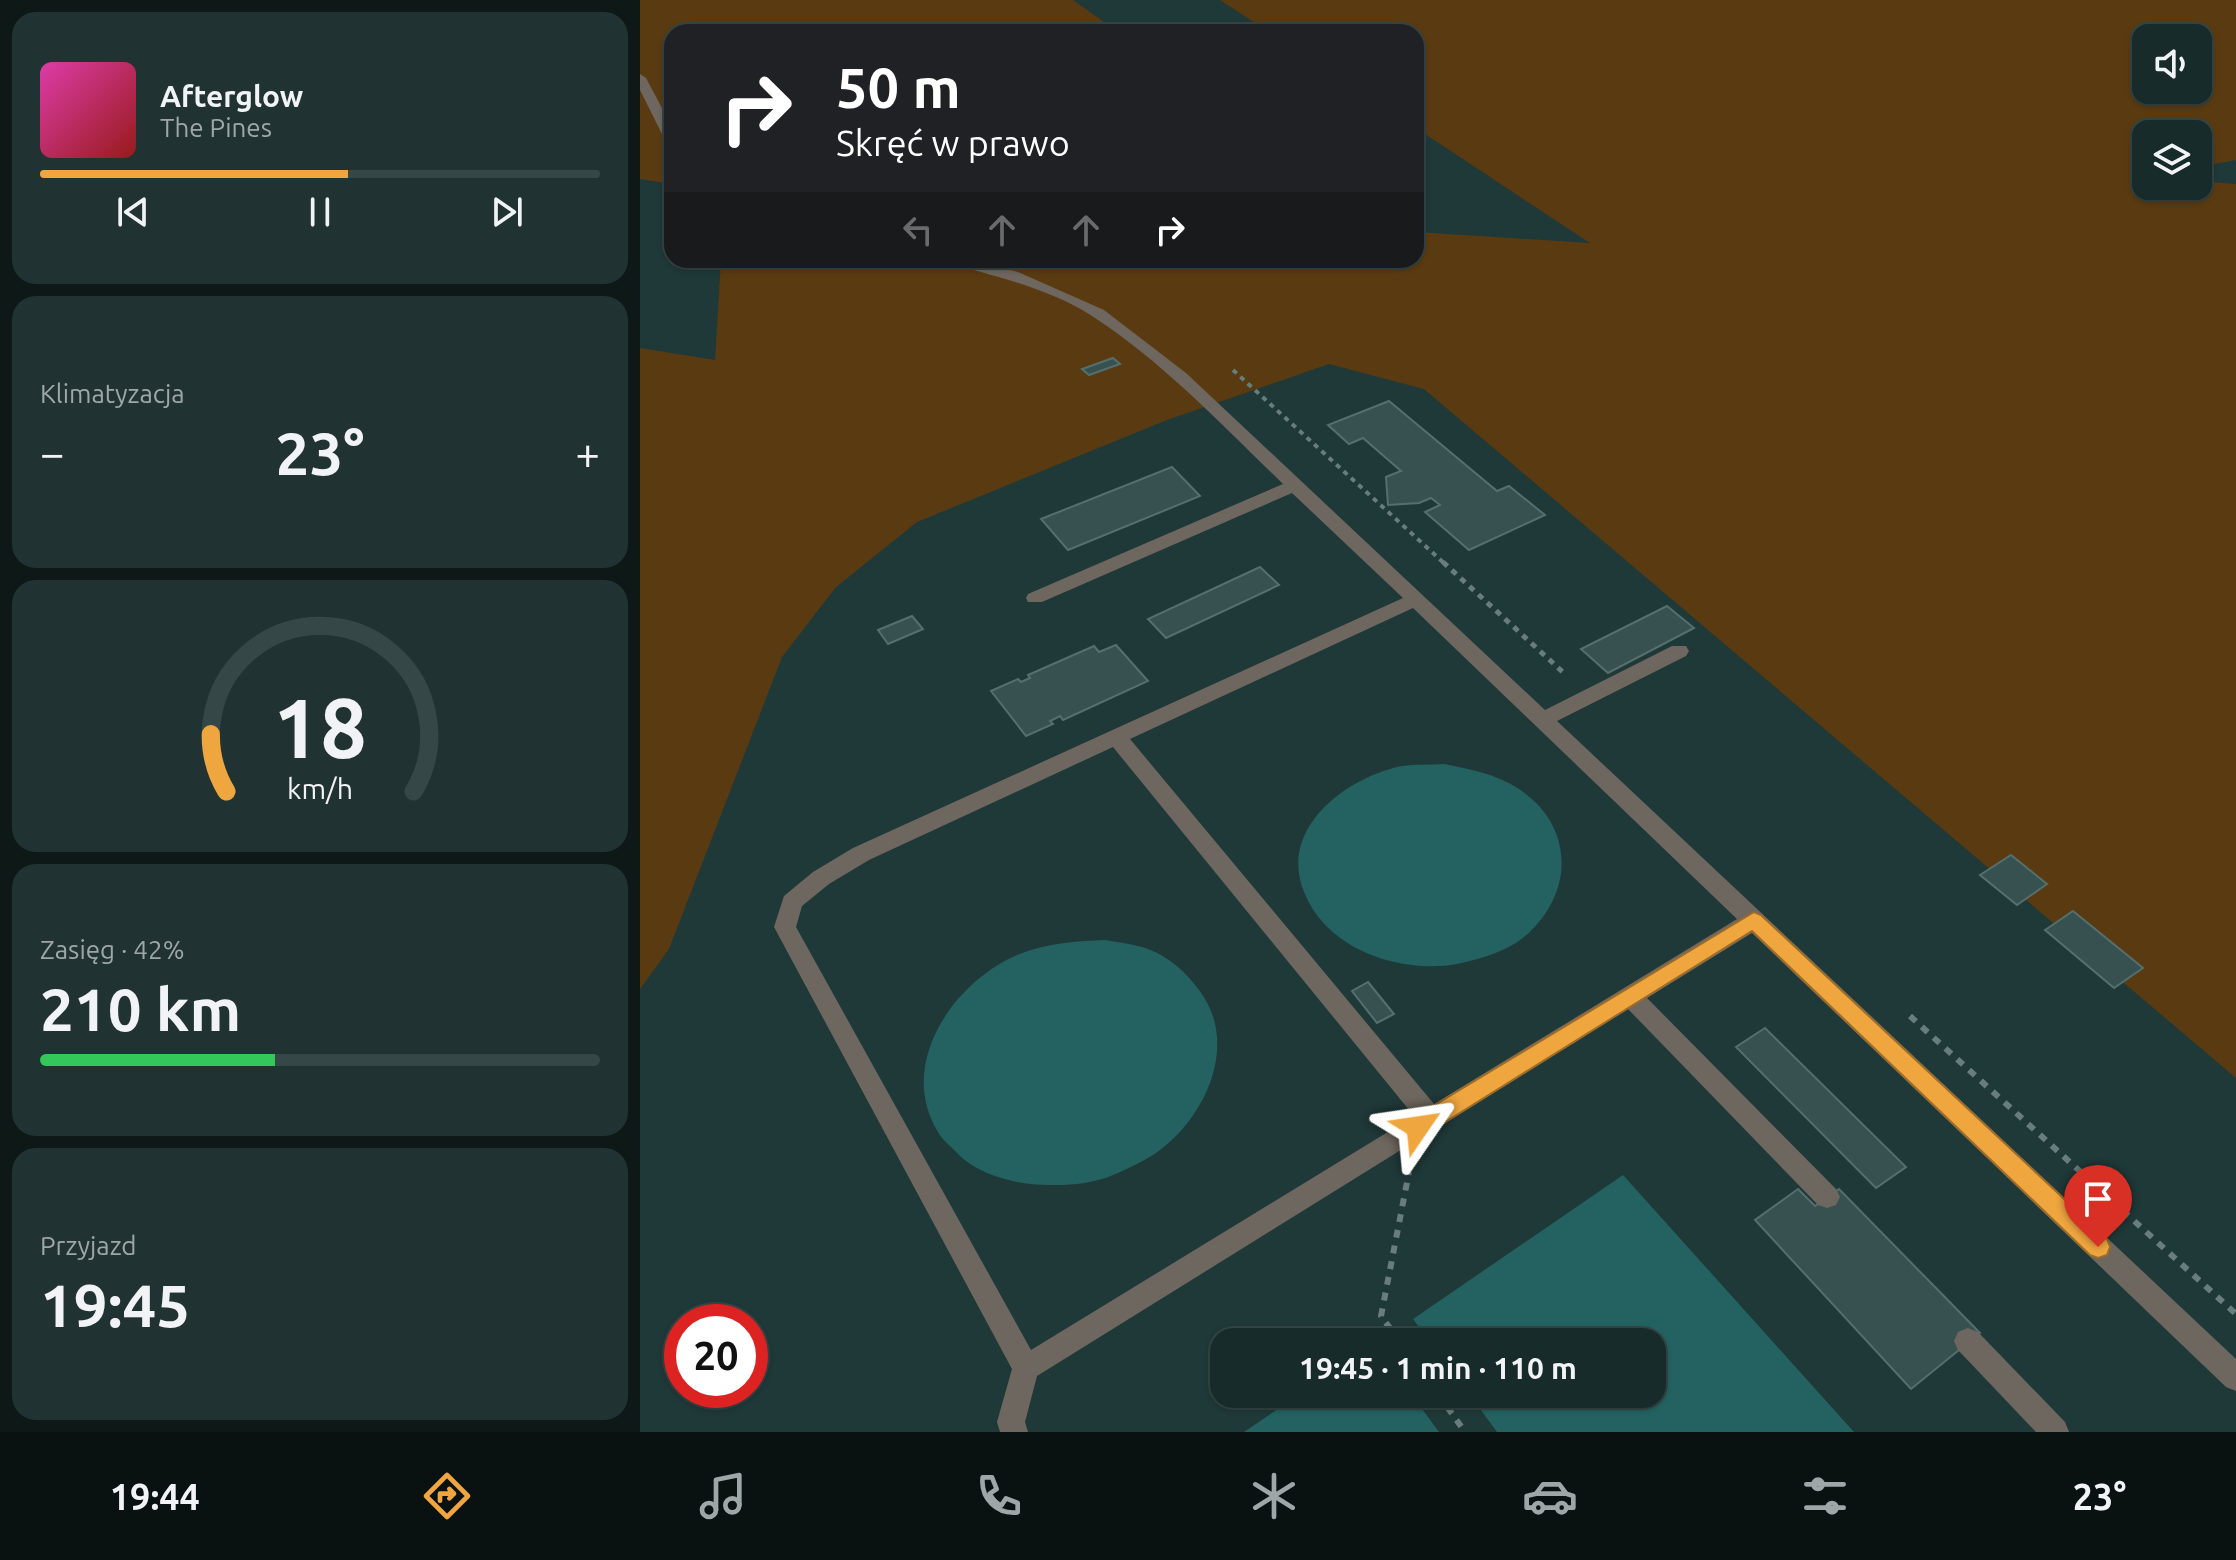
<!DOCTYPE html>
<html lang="pl">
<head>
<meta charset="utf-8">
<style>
	body { margin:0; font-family:Ubuntu,sans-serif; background:#203332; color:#f1f3f6; height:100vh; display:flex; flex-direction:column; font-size:30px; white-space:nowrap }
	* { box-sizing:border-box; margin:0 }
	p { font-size:26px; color:#9ea7a8 }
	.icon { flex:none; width:44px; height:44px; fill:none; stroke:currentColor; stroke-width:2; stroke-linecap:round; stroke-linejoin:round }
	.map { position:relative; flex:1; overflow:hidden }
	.details { display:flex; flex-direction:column; gap:12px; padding:12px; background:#0d1817; width:640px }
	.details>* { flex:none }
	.hud { position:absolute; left:24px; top:24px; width:760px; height:244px; border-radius:24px; box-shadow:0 2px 6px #0004,0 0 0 2px #364747; background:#202124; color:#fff; overflow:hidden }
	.controls { position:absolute; left:1492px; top:24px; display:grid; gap:16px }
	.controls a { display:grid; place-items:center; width:80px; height:80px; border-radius:16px; background:#172b2a; box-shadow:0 2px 6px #0004,0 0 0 2px #364747; font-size:40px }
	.speed { position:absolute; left:24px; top:1304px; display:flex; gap:16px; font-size:40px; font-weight:700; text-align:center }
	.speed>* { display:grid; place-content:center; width:104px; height:104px; border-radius:50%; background:#172b2a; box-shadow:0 2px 6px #0004,0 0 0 2px #364747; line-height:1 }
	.speed .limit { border:12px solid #d22; background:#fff; color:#111 }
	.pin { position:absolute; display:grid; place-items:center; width:68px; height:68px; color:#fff; margin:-82px -34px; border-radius:50% 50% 50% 0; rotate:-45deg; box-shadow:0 0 8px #0007 }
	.pin .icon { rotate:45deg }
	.me { position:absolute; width:88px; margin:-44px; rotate:58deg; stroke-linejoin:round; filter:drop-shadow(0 0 6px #0008) }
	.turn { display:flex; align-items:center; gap:28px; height:168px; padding:0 40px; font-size:36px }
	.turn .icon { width:104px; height:104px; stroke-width:2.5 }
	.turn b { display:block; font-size:56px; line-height:68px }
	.lanes { display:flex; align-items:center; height:76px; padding:0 40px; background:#0003; justify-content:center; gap:40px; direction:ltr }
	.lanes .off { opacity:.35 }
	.big { font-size:60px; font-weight:700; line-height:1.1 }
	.details .widget { flex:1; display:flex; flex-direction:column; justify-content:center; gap:12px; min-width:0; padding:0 28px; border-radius:24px; background:#203332 }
	.details .dial { align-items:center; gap:0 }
	.dial svg { height:208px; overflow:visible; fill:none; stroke:#364747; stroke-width:7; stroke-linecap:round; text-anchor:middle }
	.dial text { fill:#f1f3f6; stroke:none }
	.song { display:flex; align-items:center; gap:24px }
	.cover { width:96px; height:96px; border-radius:12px; background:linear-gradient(135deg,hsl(320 70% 55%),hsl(0 70% 35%)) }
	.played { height:8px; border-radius:4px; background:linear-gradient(90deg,#f0a63f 55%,#364747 55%) }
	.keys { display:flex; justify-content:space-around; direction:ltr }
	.heat { display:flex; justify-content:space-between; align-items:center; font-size:44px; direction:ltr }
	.charge { height:12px; border-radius:6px; background:linear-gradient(90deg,#34c759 42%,#364747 0) }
	.trip { position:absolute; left:570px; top:1328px; width:456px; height:80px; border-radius:24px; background:#172b2a; box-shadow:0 2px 6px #0004,0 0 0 2px #364747; font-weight:700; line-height:80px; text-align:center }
	.tabs { display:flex; height:128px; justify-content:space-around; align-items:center; background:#091111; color:#9ea7a8 }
	.tabs .icon { width:56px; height:56px }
	.tabs .active { color:#f0a63f }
	.tabs b { font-size:36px; color:#f1f3f6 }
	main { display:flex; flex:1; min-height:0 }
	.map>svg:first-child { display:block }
	.green { fill:#5a3b11; fill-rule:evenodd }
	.water { fill:#236260 }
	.building { fill:#375150; stroke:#546f6e; stroke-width:2 }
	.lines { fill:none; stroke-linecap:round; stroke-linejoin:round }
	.path-far2 { stroke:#687d7c; stroke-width:4; stroke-dasharray:5 5; stroke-linecap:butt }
	.path-far1 { stroke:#687d7c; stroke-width:5; stroke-dasharray:6 6; stroke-linecap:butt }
	.path { stroke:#687d7c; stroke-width:6; stroke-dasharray:8 8; stroke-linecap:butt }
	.minor { fill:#6e675f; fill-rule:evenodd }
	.route { fill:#f0a63f; stroke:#9c6c29; stroke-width:2 }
</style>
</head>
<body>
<main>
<section class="details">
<div class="widget">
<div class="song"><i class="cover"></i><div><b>Afterglow</b><p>The Pines</p></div></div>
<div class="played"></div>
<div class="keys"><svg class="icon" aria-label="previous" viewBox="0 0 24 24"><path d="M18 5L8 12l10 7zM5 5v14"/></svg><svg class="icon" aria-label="pause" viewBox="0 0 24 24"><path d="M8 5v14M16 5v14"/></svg><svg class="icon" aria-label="next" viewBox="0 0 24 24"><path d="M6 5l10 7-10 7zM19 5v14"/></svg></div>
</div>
<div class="widget"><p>Klimatyzacja</p>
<div class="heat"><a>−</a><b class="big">23°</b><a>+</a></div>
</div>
<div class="widget dial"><svg viewBox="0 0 100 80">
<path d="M14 69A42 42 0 1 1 86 69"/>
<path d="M14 69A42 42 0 0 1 8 47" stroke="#f0a63f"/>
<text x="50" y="56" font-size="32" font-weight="700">18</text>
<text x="50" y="72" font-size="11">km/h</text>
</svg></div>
<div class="widget"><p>Zasięg · 42%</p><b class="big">210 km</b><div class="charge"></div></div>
<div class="widget"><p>Przyjazd</p><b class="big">19:45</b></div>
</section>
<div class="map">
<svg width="1596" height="1432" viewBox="0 0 1596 1432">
	<rect width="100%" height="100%" fill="#1f3938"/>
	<path class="green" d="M 0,0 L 433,0 L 478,32 L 32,32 L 32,184 L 0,179 Z
		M 580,0 L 1596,0 L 1596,160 L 1558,167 L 1558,134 L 1506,134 L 1506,186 L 1558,186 L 1558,181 L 1596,184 L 1596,1078 L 784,389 L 689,364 L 527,420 L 277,522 L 196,587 L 142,657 L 29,949 L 0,989 L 0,348 L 75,360 L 81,260 L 776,260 L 776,232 L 950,243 L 776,128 L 776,32 L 629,32 ZM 1506,38 L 1558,38 L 1558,90 L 1506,90 Z"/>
	<path class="water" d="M 804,764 C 830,769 856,774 879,789 C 936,827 934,895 884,937 C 866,952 840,959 817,964 C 760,974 687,950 664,892 C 638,828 707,777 762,766 C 775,764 791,765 804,764 Z
		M 466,940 C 480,943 495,944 508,949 C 529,957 546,972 559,990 C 600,1043 566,1118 516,1153 C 504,1161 487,1169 473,1175 C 448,1186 416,1186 390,1184 C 365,1181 336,1172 318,1154 C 312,1147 302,1140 298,1132 C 256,1064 314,982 377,955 C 406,943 436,941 466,940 Z
		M 983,1175 L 1214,1432 L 857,1432 L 829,1394 L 1012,1394 L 1012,1342 L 790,1342 L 773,1319 Z
		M 660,1394 L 771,1394 L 799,1432 L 604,1432 Z"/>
	<path class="building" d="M 473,358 L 480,364 L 449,375 L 442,369 Z
		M 749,401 L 857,491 L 869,486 L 905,515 L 829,550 L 785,512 L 800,505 L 791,498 L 779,503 L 748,505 L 746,477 L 761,471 L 723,438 L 709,444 L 688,425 Z
		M 532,467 L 560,496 L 428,550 L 401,519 Z
		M 620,567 L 639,585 L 526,638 L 508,619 Z
		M 1027,606 L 1054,628 L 968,673 L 941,649 Z
		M 272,616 L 283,629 L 248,644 L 238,630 Z
		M 476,645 L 508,681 L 423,720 L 420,716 L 410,721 L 413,724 L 386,736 L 351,691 L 378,679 L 381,682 L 390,678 L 388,675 L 454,646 L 459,652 Z
		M 1371,855 L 1407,884 L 1377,905 L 1340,875 Z
		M 1433,911 L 1503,968 L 1474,988 L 1405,930 Z
		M 728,982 L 754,1014 L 737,1023 L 712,991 Z
		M 1125,1028 L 1266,1167 L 1236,1188 L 1096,1047 Z
		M 1158,1189 L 1175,1206 L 1199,1189 L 1340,1333 L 1271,1389 L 1115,1220 Z"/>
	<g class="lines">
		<path class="path-far2" d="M 593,370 L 805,564"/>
		<path class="path-far1" d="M 803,562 L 926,675"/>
		<path class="path" d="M 1270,1016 L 1596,1314
			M 760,1342 L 741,1316 L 769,1172
			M 798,1394 L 825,1432"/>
		<path class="minor" d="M 0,74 L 6,78 L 32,127 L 32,144 L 25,140 L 0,90 Z
			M 305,260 L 330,260 L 378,272 L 464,310 L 546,373 L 905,710 L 1032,646 L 1046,646 L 1049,651 L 1046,656 L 917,721 L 1596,1359 L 1596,1391 L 1586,1387 L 1112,933 L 1007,998 L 1196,1189 L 1200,1197 L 1196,1205 L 1187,1208 L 1178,1205 L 988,1009 L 397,1376 L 385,1422 L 388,1432 L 360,1432 L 357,1422 L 372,1369 L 134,927 L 144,896 L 173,872 L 213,848 L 763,598 L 652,493 L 402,602 L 388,602 L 386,598 L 388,594 L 643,484 C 583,426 525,364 455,318 C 416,291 353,275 307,263 ZM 773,608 L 1097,919 L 794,1104 L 490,739 ZM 473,747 L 774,1116 L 391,1350 L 156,927 L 162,906 L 189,884 L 229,860 Z
			M 1328,1328 L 1338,1332 L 1425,1422 L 1429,1432 L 1396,1432 L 1318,1350 L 1314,1341 L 1318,1332 Z"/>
	</g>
	<path class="route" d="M 1114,912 L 1121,915 L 1467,1239 L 1470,1247 L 1467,1255 L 1458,1258 L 1450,1255 L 1112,931 L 786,1134 L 778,1137 L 770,1134 L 767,1127 L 770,1120 Z"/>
</svg>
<div class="controls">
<a><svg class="icon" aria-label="sound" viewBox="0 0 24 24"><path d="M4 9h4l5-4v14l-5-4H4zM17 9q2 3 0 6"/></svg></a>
<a><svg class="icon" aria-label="layers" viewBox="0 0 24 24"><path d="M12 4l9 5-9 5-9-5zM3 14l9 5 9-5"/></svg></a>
</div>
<div class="speed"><div class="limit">20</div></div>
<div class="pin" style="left:1458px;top:1247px;background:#d93025"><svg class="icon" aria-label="arrive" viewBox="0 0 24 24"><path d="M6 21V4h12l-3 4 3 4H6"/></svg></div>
<svg class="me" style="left:778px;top:1127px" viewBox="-20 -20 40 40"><path d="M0-17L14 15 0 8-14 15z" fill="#f0a63f" stroke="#fff" stroke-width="4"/></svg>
<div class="trip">19:45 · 1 min · 110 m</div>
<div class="hud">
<div class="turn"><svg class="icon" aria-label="right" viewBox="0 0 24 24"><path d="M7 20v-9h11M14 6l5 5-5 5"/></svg><div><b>50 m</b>Skręć w prawo</div></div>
<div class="lanes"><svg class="icon off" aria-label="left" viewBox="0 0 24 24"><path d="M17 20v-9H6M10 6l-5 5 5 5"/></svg><svg class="icon off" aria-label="ahead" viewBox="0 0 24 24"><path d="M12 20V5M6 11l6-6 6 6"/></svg><svg class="icon off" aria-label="ahead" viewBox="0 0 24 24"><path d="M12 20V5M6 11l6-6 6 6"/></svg><svg class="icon" aria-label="right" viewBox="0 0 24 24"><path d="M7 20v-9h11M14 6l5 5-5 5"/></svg></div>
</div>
</div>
</main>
<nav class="tabs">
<b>19:44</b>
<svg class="icon active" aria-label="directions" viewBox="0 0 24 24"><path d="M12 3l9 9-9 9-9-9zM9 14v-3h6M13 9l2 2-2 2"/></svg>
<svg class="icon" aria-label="music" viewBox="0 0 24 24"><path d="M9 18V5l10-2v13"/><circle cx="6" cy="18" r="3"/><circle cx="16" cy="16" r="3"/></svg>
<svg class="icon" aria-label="phone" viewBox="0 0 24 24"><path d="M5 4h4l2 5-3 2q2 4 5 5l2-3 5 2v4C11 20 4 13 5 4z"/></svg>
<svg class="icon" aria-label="climate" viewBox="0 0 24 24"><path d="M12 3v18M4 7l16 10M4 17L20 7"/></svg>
<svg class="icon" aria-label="car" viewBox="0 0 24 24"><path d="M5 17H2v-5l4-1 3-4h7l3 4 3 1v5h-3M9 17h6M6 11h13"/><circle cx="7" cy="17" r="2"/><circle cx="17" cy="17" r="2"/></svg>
<svg class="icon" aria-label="filters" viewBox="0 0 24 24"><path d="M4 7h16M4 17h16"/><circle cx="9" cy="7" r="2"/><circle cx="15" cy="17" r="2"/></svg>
<b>23°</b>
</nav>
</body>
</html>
